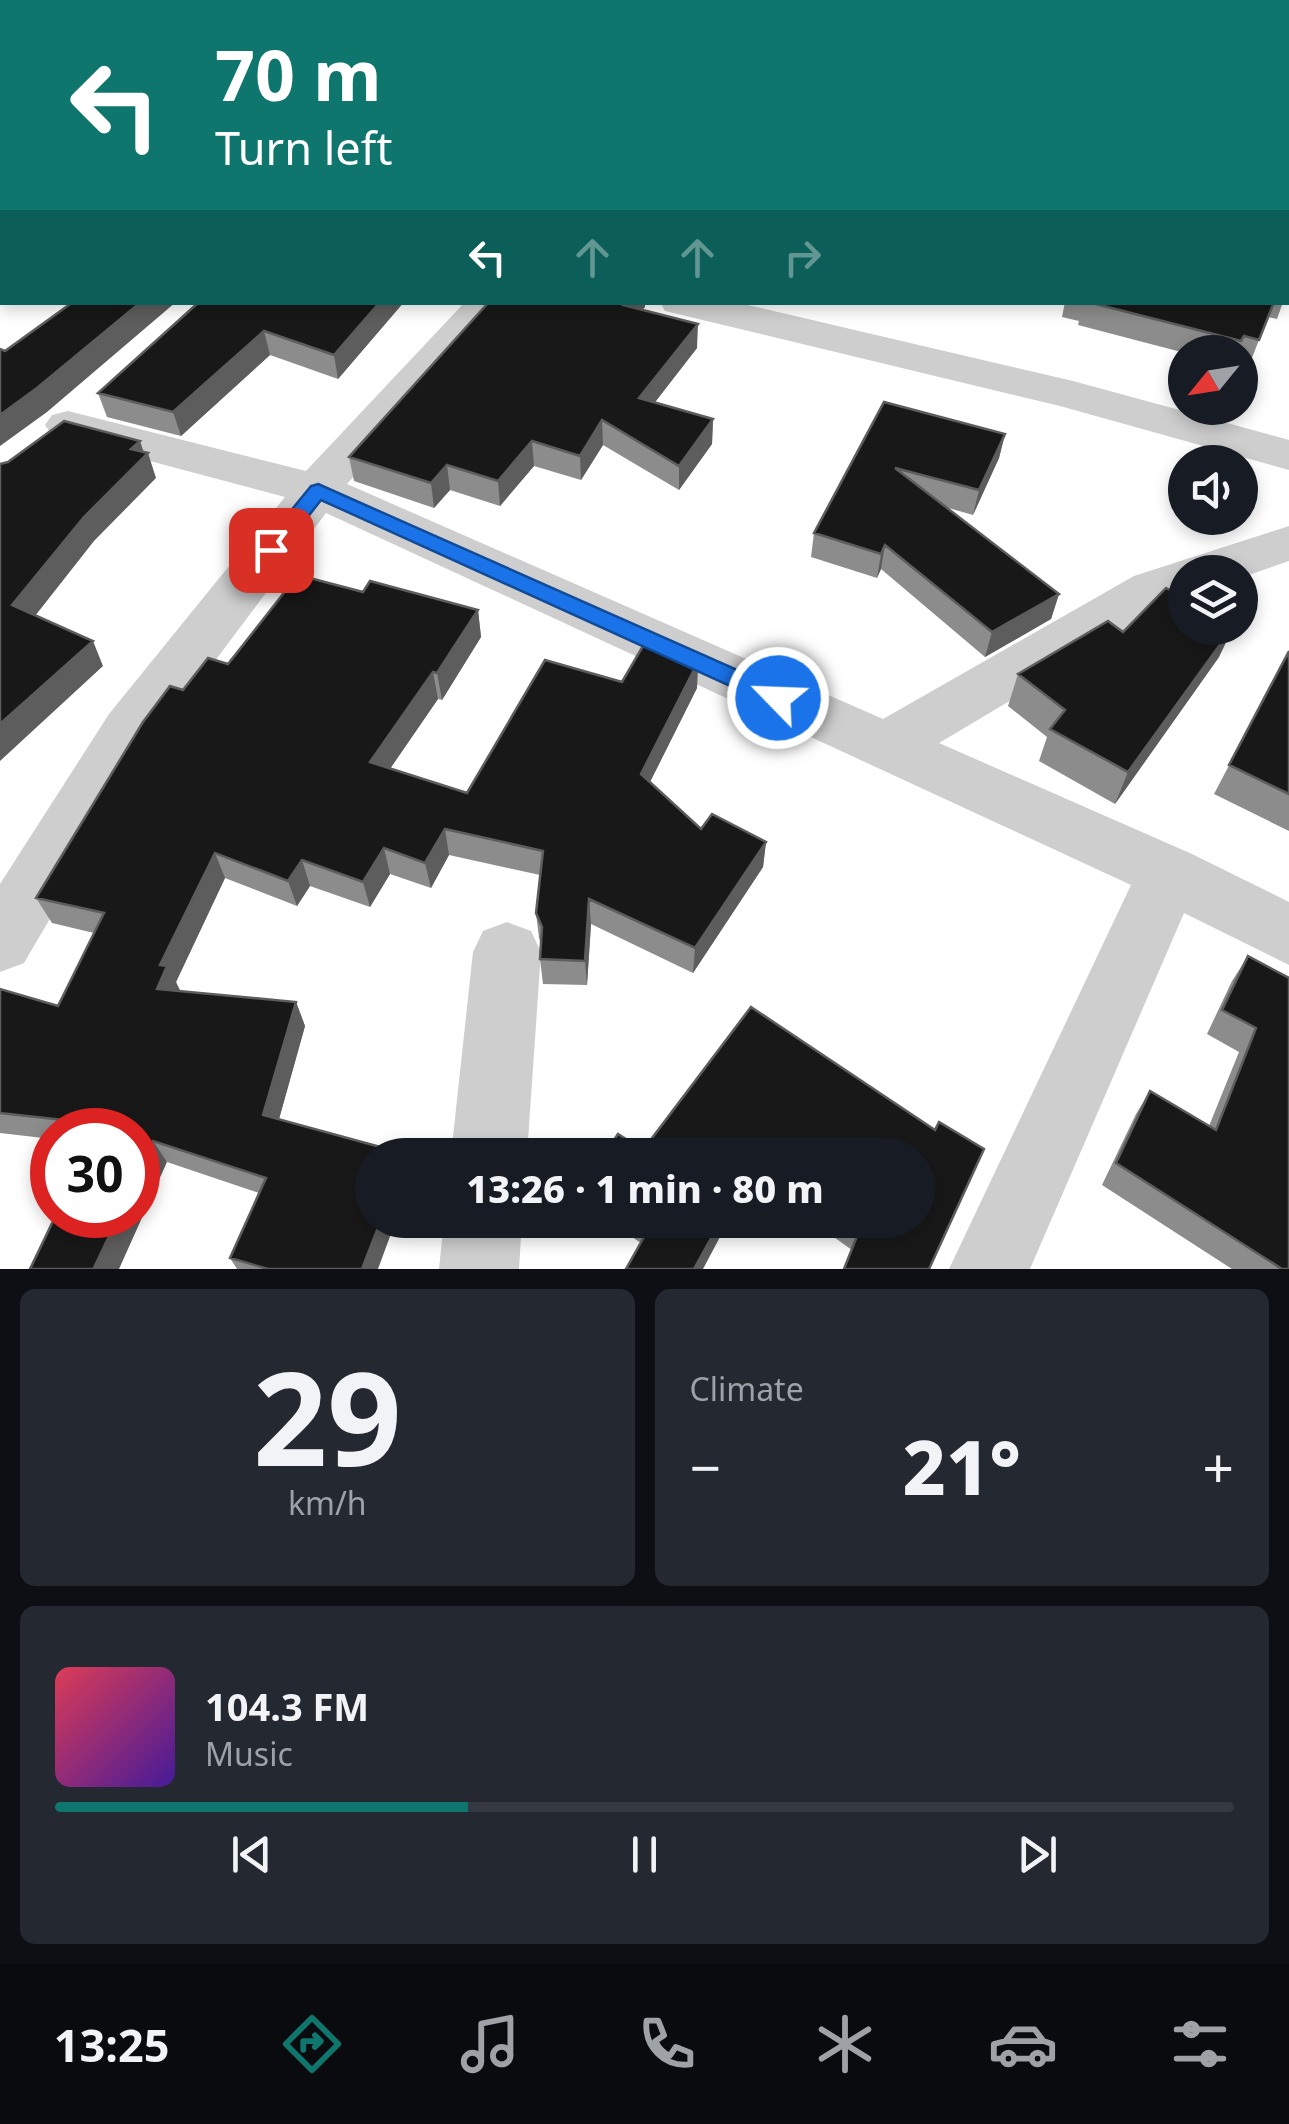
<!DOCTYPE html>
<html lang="en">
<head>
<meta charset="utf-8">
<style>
	body { margin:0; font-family:"Noto Sans",sans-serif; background:#242831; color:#f1f3f6; height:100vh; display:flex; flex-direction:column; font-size:38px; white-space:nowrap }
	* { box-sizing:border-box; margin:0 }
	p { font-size:32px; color:#9ea1a6 }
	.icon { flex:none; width:55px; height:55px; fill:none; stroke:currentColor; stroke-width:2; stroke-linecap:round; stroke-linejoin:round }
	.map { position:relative; height:1269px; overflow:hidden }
	.panel { display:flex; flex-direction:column; gap:20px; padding:20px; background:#0d0f14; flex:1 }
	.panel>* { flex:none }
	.hud { position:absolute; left:0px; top:0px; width:1290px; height:305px; box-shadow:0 5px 15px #0003; background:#0f766e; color:#fff; overflow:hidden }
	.needle { width:65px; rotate:240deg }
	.buttons { position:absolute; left:1168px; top:335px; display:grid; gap:20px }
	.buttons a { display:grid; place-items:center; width:90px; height:90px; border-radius:50%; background:#171b24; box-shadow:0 5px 15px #0003; font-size:50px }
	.speed { position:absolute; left:30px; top:1108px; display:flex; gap:20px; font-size:50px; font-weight:700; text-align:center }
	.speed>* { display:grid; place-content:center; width:130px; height:130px; border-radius:50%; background:#171b24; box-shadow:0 5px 15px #0003; line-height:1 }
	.speed .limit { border:15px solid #d22; background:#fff; color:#111 }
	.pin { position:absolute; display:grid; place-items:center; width:85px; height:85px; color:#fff; margin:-42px; border-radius:20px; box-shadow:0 5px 15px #0006 }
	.me { position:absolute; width:110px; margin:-55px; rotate:294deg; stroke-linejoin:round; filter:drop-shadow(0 0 8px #0008) }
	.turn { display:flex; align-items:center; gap:35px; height:210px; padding:0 50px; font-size:45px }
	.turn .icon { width:130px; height:130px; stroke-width:2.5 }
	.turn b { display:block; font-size:70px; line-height:85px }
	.lanes { display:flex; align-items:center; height:95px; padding:0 50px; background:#0003; justify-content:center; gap:50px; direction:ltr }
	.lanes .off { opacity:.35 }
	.big { font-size:75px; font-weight:800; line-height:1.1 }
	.panel .tile { flex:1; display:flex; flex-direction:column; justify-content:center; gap:15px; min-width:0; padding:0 35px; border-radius:15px; background:#242831 }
	.panel .dial { align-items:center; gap:0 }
	.dial b { font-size:130px; line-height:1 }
	.song { display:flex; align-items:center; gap:30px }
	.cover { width:120px; height:120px; border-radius:15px; background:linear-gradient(135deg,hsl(350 70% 55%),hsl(260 70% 35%)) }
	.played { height:10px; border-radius:5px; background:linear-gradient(90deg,#0f766e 35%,#363941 35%) }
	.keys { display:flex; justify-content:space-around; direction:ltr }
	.heat { display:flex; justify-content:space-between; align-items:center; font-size:55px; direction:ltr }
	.panel .tiles { flex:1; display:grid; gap:20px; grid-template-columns:1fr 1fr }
	.tile:last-child { grid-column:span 2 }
	.trip { position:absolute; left:355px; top:1138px; width:580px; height:100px; border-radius:50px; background:#171b24; box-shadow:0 5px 15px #0003; font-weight:800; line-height:100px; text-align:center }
	.tabs { display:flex; height:160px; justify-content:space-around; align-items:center; background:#090b0e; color:#9ea1a6 }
	.tabs .icon { width:70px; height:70px }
	.tabs .current { color:#0f766e }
	.tabs b { font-size:45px; color:#f1f3f6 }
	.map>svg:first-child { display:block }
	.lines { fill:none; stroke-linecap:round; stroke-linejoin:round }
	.minor { fill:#cecece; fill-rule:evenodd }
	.wall { fill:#8c8c8c }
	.shaded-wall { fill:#5d5d5d }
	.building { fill:#181818; stroke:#5d5d5d; stroke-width:2.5 }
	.route { fill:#1a73e8; stroke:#114b97; stroke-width:2.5 }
</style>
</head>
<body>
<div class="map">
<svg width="1289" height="1269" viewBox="0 0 1289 1269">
	<rect width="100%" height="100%" fill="#fff"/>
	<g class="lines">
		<path class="minor" d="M 0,96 L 2,97 L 2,118 L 0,118 Z
			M 465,302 L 509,302 L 347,484 L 883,719 L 1134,576 L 1289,526 L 1289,561 L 1240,578 L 1240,572 L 1185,572 L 1185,597 L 939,743 L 1192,854 L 1289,902 L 1289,965 L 1184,913 L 1030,1269 L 949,1269 L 1131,885 L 326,513 L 151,746 L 24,963 L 0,972 L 0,884 L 109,714 L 285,497 L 52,435 L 45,425 L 52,415 L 68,411 L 306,471 Z
			M 660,302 L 735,302 L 1073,381 L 1289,440 L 1289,470 L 1060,406 L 665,311 Z
			M 507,922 L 531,931 L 541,952 L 527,1155 L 451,1155 L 473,952 L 483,931 Z
			M 444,1220 L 522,1220 L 519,1269 L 439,1269 Z"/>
	</g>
	<path class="wall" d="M 2,10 L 2,42 L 0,41 L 0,11 Z
		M 0,164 L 2,164 L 2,239 L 0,238 Z
		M 199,302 L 404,302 L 338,379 L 270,355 L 181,436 L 107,417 L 98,393 Z
		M 645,302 L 645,307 L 642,310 L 697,348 L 654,403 L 713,419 L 712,444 L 679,490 L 603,445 L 581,480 L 534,466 L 500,506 L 450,490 L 434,508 L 354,481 L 349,457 Z
		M 1065,302 L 1283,302 L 1277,319 L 1268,317 L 1250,363 L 1240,361 L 1240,352 L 1185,353 L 1078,325 L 1079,321 L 1062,317 Z
		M 884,402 L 1005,434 L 999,458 L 973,515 L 945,507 L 1059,594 L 1051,619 L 985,657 L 881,569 L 877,578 L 811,557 L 814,533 Z
		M 363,592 L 478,610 L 481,637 L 442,700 L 438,699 L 390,768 L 467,793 L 622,682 L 698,662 L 697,688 L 650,782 L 701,829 L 766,842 L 763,867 L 693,973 L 591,924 L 587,985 L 543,984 L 540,959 L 541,944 L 539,938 L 536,913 L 540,875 L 449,855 L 431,888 L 390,874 L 370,907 L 310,886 L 297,906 L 225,878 L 176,982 L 179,992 L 296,1002 L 305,1026 L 279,1119 L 378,1269 L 237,1269 L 230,1258 L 259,1193 L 167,1162 L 138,1130 L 52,1130 L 52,1139 L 0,1133 L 0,989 L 58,1006 L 94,933 L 52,923 L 36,898 L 183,690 L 228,664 Z
		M 1123,632 L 1219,657 L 1115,804 L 1039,761 L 1047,737 L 1008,706 L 1018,674 Z
		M 1289,651 L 1289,831 L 1214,794 Z
		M 1248,956 L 1289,1269 L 1232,1269 L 1102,1185 L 1136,1114 L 1150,1091 L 1209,1126 L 1239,1052 L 1207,1034 L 1232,981 Z
		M 751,1007 L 935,1130 L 939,1122 L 984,1149 L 929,1269 L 844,1269 L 852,1250 L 810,1220 L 918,1220 L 918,1155 L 604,1155 L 618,1134 L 643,1150 Z
		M 606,1220 L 729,1220 L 641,1243 Z"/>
	<path class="shaded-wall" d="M 141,302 L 176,302 L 47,412 L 0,446 L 0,415 Z
		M 380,302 L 404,302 L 338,379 L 334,355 Z
		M 625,302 L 645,302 L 645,307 L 623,328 L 623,305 Z
		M 698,324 L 697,348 L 639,423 L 639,398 Z
		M 264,331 L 270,355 L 181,436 L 173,412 Z
		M 713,419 L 712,444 L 679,490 L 679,466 Z
		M 602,420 L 603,445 L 581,480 L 580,456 Z
		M 1005,434 L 999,458 L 973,515 L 979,490 Z
		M 140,441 L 145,456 L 148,453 L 156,478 L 94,541 L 24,630 L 12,605 L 131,449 Z
		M 532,441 L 534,466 L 500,506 L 498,481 Z
		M 447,465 L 450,490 L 434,508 L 431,483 Z
		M 885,545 L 881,569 L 877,578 L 881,554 Z
		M 1059,594 L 1051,619 L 985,657 L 992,632 Z
		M 478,610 L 481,637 L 442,700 L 437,673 Z
		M 1233,628 L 1219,657 L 1115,804 L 1128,772 Z
		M 93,641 L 103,666 L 0,761 L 0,724 Z
		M 698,662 L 697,688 L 641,800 L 641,774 Z
		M 433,672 L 438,699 L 377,788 L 370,762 Z
		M 445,829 L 449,855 L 431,888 L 425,863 Z
		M 766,842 L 763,867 L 693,973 L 695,948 Z
		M 384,848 L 390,874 L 370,907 L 363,882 Z
		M 215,853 L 225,878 L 176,982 L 180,990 L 170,1014 L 157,989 L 160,965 Z
		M 302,860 L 310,886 L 297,906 L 288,881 Z
		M 589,899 L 591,924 L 587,985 L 585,961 Z
		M 296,1002 L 305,1026 L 274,1137 L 263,1115 Z
		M 153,1141 L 167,1162 L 119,1269 L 94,1269 L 119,1215 L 138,1215 L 138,1174 Z
		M 381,1220 L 396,1220 L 378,1269 L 362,1269 Z
		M 721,1220 L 729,1220 L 703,1269 L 694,1269 Z"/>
	<path class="building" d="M 25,0 L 213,0 L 223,2 L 20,2 Z
		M 367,0 L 1289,0 L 1289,280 L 1288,288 L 1288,2 L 363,2 Z
		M 2,10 L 2,24 L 0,23 L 0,11 Z
		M 0,164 L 2,164 L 2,219 L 0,218 Z
		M 73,302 L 141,302 L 37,388 L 0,415 L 0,349 L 5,351 Z
		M 199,302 L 380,302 L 334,355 L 264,331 L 173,412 L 98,393 Z
		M 489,302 L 625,302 L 623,305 L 698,324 L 639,398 L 713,419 L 679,466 L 602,420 L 580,456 L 532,441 L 498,481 L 447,465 L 431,483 L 349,457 Z
		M 1088,302 L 1274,302 L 1259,340 L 1244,336 L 1241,341 Z
		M 884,402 L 1005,434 L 979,490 L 895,468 L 1059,594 L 992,632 L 885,545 L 881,554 L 814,533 Z
		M 64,421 L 140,441 L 131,449 L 148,453 L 84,517 L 12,605 L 93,641 L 0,724 L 0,464 L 8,462 Z
		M 298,575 L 363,592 L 370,581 L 478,610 L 437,673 L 433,672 L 370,762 L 467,793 L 545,660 L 622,682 L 647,639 L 698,662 L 641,774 L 701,829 L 712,814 L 766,842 L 695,948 L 589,899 L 585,961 L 540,959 L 542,927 L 536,913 L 543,851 L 445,829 L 425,863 L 384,848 L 363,882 L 302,860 L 288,881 L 215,853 L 160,965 L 167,966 L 157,989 L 296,1002 L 263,1115 L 406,1154 L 372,1155 L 372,1220 L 381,1220 L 362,1269 L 268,1269 L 230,1258 L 266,1178 L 153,1141 L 138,1174 L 138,1130 L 97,1130 L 100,1124 L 0,1113 L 0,989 L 58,1006 L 104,913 L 36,898 L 143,722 L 170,686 L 183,690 L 208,658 L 228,664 Z
		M 1166,588 L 1185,598 L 1185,628 L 1232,628 L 1128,772 L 1050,729 L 1065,710 L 1018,674 L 1108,621 L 1123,632 Z
		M 1289,651 L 1289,794 L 1229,765 Z
		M 1248,956 L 1289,978 L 1289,1269 L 1282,1269 L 1116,1163 L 1150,1091 L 1216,1130 L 1256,1028 L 1222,1010 Z
		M 751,1007 L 935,1130 L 939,1122 L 984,1149 L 929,1269 L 844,1269 L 859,1231 L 844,1220 L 918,1220 L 918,1155 L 604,1155 L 618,1134 L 643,1150 Z
		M 56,1215 L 119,1215 L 94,1268 L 96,1269 L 30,1269 Z
		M 637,1220 L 721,1220 L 694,1269 L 626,1269 L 649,1228 Z"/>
	<path class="route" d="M 318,484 L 787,692 L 790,698 L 778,707 L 770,704 L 321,500 L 278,555 L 263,555 L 260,550 L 263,545 L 311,486 Z"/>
</svg>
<div class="buttons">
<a><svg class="needle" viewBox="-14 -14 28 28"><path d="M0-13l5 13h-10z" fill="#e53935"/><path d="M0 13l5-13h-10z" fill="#9ea1a6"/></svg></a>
<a><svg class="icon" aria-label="sound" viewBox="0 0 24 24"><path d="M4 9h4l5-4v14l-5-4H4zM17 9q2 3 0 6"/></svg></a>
<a><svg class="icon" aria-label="layers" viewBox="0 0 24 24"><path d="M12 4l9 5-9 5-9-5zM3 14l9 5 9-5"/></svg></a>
</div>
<div class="speed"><div class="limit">30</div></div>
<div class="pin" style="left:271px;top:550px;background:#d93025"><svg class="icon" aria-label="arrive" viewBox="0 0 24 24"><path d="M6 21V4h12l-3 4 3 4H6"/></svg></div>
<svg class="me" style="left:778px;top:698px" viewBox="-20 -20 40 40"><circle r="17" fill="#1a73e8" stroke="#fff" stroke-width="3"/><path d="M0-11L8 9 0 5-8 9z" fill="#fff"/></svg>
<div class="trip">13:26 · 1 min · 80 m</div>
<div class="hud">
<div class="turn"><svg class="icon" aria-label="left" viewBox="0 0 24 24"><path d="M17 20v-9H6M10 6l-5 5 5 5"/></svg><div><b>70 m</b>Turn left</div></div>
<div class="lanes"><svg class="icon" aria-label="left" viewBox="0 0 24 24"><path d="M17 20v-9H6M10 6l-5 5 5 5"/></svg><svg class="icon off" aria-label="ahead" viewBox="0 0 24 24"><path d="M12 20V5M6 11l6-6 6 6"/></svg><svg class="icon off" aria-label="ahead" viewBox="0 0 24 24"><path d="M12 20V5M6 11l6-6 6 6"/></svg><svg class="icon off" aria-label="right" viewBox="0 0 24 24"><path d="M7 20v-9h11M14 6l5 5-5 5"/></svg></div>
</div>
</div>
<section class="panel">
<div class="tiles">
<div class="tile dial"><b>29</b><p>km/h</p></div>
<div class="tile"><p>Climate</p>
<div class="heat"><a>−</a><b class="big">21°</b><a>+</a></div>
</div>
<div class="tile">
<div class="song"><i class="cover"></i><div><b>104.3 FM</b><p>Music</p></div></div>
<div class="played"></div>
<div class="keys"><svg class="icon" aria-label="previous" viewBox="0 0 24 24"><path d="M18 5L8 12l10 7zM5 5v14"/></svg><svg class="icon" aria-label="pause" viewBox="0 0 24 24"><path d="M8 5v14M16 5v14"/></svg><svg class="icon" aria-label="next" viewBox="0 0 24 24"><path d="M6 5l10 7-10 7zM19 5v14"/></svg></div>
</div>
</div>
</section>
<nav class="tabs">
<b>13:25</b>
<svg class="icon current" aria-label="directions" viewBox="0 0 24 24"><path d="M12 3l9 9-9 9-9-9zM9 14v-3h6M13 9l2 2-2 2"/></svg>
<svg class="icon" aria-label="music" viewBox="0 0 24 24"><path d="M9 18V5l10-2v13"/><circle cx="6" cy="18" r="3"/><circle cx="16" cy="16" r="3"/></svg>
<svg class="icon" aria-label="phone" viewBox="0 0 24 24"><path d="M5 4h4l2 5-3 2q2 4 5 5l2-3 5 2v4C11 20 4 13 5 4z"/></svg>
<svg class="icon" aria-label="climate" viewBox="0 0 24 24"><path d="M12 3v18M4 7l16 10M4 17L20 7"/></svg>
<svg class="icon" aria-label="car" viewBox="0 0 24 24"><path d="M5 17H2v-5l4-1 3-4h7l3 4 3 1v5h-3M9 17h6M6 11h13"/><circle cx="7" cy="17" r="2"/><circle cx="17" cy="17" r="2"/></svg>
<svg class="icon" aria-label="filters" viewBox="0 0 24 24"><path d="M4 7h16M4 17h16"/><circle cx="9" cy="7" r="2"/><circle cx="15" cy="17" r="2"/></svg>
</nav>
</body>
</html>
